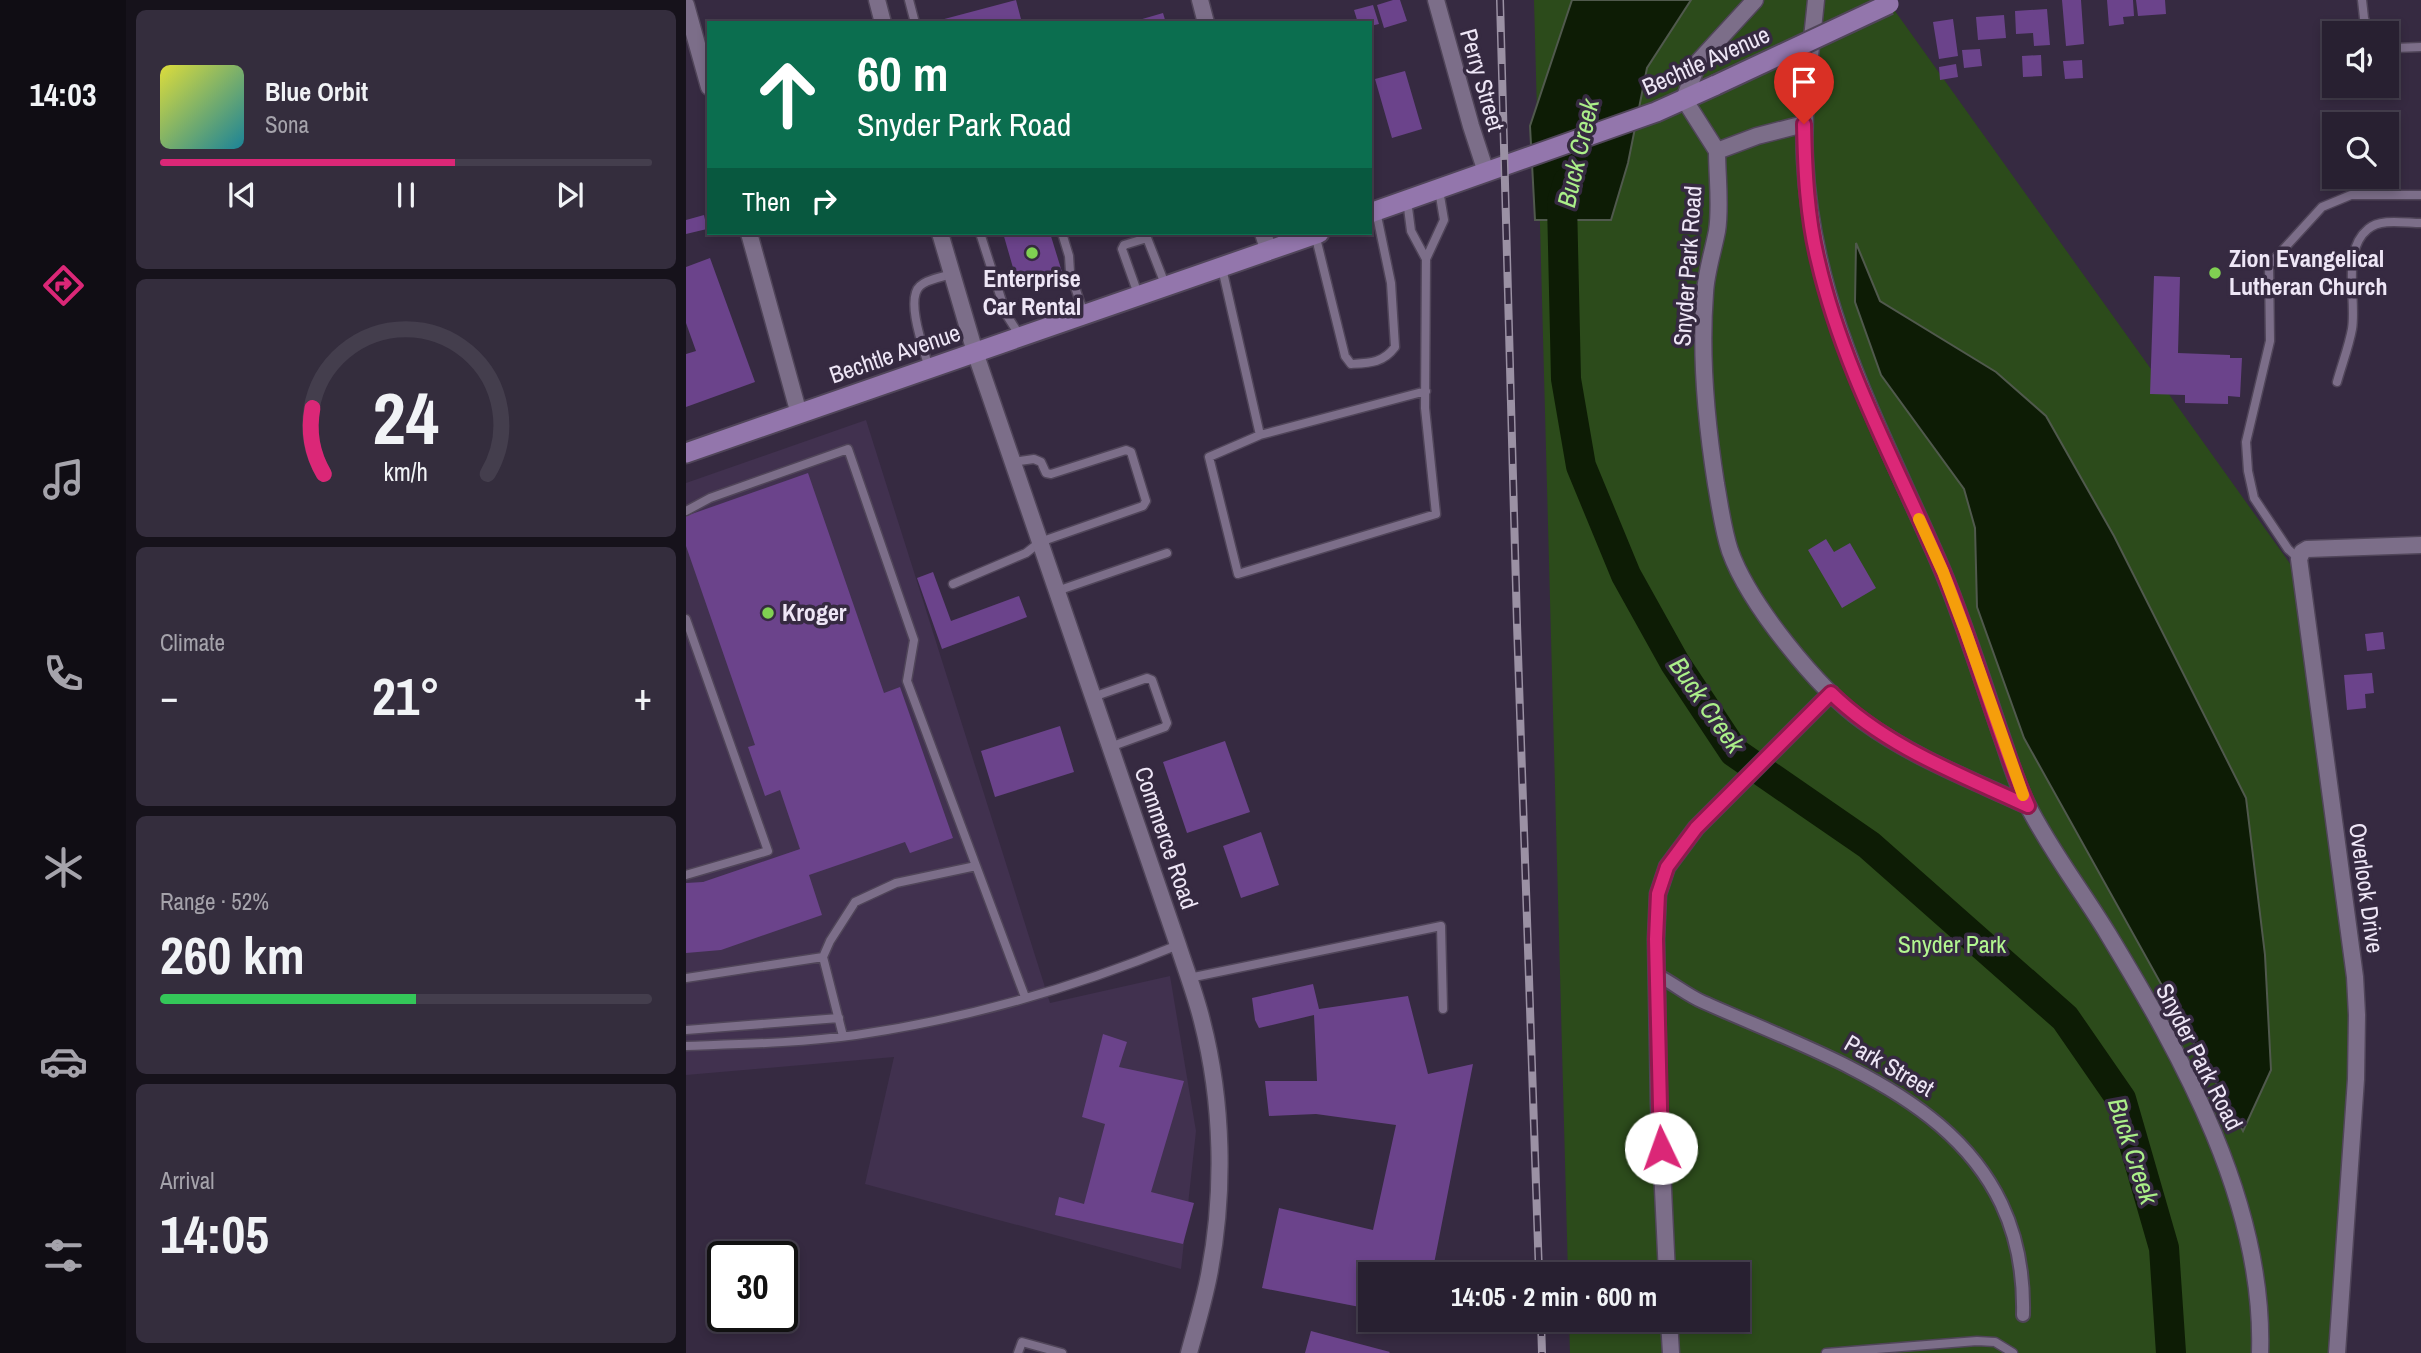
<!DOCTYPE html>
<html lang="en">
<head>
<meta charset="utf-8">
<style>
	body { margin:0; font-family:"Archivo Narrow",sans-serif; background:#342d3d; color:#f1f3f6; height:100vh; display:flex; flex-direction:column; font-size:26px; white-space:nowrap }
	* { box-sizing:border-box; margin:0 }
	p { font-size:23px; color:#a5a3ab }
	.icon { flex:none; width:38px; height:38px; fill:none; stroke:currentColor; stroke-width:2; stroke-linecap:round; stroke-linejoin:round }
	.map { position:relative; flex:1; overflow:hidden }
	.drawer { display:flex; flex-direction:column; gap:10px; padding:10px; background:#16121b; width:560px }
	.drawer>* { flex:none }
	.guide { position:absolute; left:21px; top:21px; width:665px; height:214px; border-radius:0px; box-shadow:0 4px 10px #0003,0 0 0 2px #443e4d; background:#0b6e4f; color:#fff; overflow:hidden }
	.buttons { position:absolute; left:1636px; top:21px; display:grid; gap:14px }
	.buttons a { display:grid; place-items:center; width:77px; height:77px; border-radius:0px; background:#282031; box-shadow:0 4px 10px #0003,0 0 0 2px #443e4d; font-size:35px }
	.speed { position:absolute; left:21px; top:1241px; display:flex; gap:14px; font-size:35px; font-weight:700; text-align:center }
	.speed>* { display:grid; place-content:center; width:91px; height:91px; border-radius:50%; background:#282031; box-shadow:0 4px 10px #0003,0 0 0 2px #443e4d; line-height:1 }
	.speed .limit { border:4px solid #111; border-radius:10px; background:#fff; color:#111 }
	.pin { position:absolute; display:grid; place-items:center; width:60px; height:60px; color:#fff; margin:-72px -30px; border-radius:50% 50% 50% 0; rotate:-45deg; box-shadow:0 0 7px #0007 }
	.pin .icon { rotate:45deg }
	.me { position:absolute; width:77px; margin:-38px; rotate:357deg; stroke-linejoin:round; filter:drop-shadow(0 0 5px #0008) }
	.turn { display:flex; align-items:center; gap:24px; height:147px; padding:0 35px; font-size:32px }
	.turn .icon { width:91px; height:91px; stroke-width:2.5 }
	.turn b { display:block; font-size:49px; line-height:60px }
	.then { display:flex; align-items:center; height:66px; padding:0 35px; background:#0003; gap:14px; font-size:26px }
	.big { font-size:52px; font-weight:700; line-height:1.1 }
	.drawer .card { flex:1; display:flex; flex-direction:column; justify-content:center; gap:10px; min-width:0; padding:0 24px; border-radius:10px; background:#342d3d }
	.drawer .dial { align-items:center; gap:0 }
	.dial svg { height:182px; overflow:visible; fill:none; stroke:#443e4d; stroke-width:7; stroke-linecap:round; text-anchor:middle }
	.dial text { fill:#f1f3f6; stroke:none }
	.song { display:flex; align-items:center; gap:21px }
	.cover { width:84px; height:84px; border-radius:10px; background:linear-gradient(135deg,hsl(60 70% 55%),hsl(190 70% 35%)) }
	.played { height:7px; border-radius:4px; background:linear-gradient(90deg,#db2777 60%,#443e4d 60%) }
	.keys { display:flex; justify-content:space-around; direction:ltr }
	.heat { display:flex; justify-content:space-between; align-items:center; font-size:38px; direction:ltr }
	.charge { height:10px; border-radius:5px; background:linear-gradient(90deg,#34c759 52%,#443e4d 0) }
	.trip { position:absolute; left:672px; top:1262px; width:392px; height:70px; border-radius:0px; background:#282031; box-shadow:0 4px 10px #0003,0 0 0 2px #443e4d; font-weight:700; line-height:70px; text-align:center }
	main { display:flex; flex:1; min-height:0 }
	.dock { display:flex; flex-direction:column; width:126px; justify-content:space-around; align-items:center; background:#100d14; color:#a5a3ab }
	.dock .icon { width:49px; height:49px }
	.dock .current { color:#db2777 }
	.dock b { font-size:32px; color:#f1f3f6 }
	.map>svg:first-child { display:block }
	.built { fill:#41314f }
	.green { fill:#2c4b1b }
	.water { fill:#0d1c05; stroke:#50594d; stroke-width:2 }
	.lines { fill:none; stroke-linecap:round; stroke-linejoin:round }
	.river { stroke:#0d1c05; stroke-width:30 }
	.building { fill:#6b438b }
	.service-casing { stroke:#504559; stroke-width:11 }
	.pedestrian-casing { stroke:#504559; stroke-width:16 }
	.minor-casing { stroke:#504559; stroke-width:19 }
	.secondary-casing { stroke:#504559; stroke-width:23 }
	.service { stroke:#7c6e89; stroke-width:8 }
	.pedestrian { stroke:#7c6e89; stroke-width:12 }
	.minor { stroke:#7c6e89; stroke-width:16 }
	.secondary { stroke:#9376ac; stroke-width:19 }
	.rail-casing { stroke:#9b91a4; stroke-width:8 }
	.rail { stroke:#362a41; stroke-width:5; stroke-dasharray:16; stroke-linecap:butt }
	.secondary-bridge-casing { stroke:#504559; stroke-width:23; stroke-linecap:butt }
	.secondary-bridge { stroke:#9376ac; stroke-width:19 }
	.route-casing { stroke:#8e194d; stroke-width:18 }
	.route { stroke:#db2777; stroke-width:12 }
	.slow { stroke:#f59e0b; stroke-width:12 }
	.poi-dot { fill:#80d052; stroke:#362a41; stroke-width:2.5 }
	.labels { text-anchor:middle; stroke-width:7; stroke-linejoin:round; paint-order:stroke }
	.street-label { font-size:24px; fill:#eee6f6; stroke:#362a41 }
	.poi-label { font-size:24px; font-weight:bold; fill:#eee6f6; stroke:#362a41; text-anchor:start }
	.park-label { font-size:24px; fill:#b3f791; stroke:#362a41 }
	.water-label { font-size:26px; font-style:italic; fill:#abef89; stroke:#362a41 }
</style>
</head>
<body>
<main>
<nav class="dock">
<b>14:03</b>
<svg class="icon current" aria-label="directions" viewBox="0 0 24 24"><path d="M12 3l9 9-9 9-9-9zM9 14v-3h6M13 9l2 2-2 2"/></svg>
<svg class="icon" aria-label="music" viewBox="0 0 24 24"><path d="M9 18V5l10-2v13"/><circle cx="6" cy="18" r="3"/><circle cx="16" cy="16" r="3"/></svg>
<svg class="icon" aria-label="phone" viewBox="0 0 24 24"><path d="M5 4h4l2 5-3 2q2 4 5 5l2-3 5 2v4C11 20 4 13 5 4z"/></svg>
<svg class="icon" aria-label="climate" viewBox="0 0 24 24"><path d="M12 3v18M4 7l16 10M4 17L20 7"/></svg>
<svg class="icon" aria-label="car" viewBox="0 0 24 24"><path d="M5 17H2v-5l4-1 3-4h7l3 4 3 1v5h-3M9 17h6M6 11h13"/><circle cx="7" cy="17" r="2"/><circle cx="17" cy="17" r="2"/></svg>
<svg class="icon" aria-label="filters" viewBox="0 0 24 24"><path d="M4 7h16M4 17h16"/><circle cx="9" cy="7" r="2"/><circle cx="15" cy="17" r="2"/></svg>
</nav>
<section class="drawer">
<div class="card">
<div class="song"><i class="cover"></i><div><b>Blue Orbit</b><p>Sona</p></div></div>
<div class="played"></div>
<div class="keys"><svg class="icon" aria-label="previous" viewBox="0 0 24 24"><path d="M18 5L8 12l10 7zM5 5v14"/></svg><svg class="icon" aria-label="pause" viewBox="0 0 24 24"><path d="M8 5v14M16 5v14"/></svg><svg class="icon" aria-label="next" viewBox="0 0 24 24"><path d="M6 5l10 7-10 7zM19 5v14"/></svg></div>
</div>
<div class="card dial"><svg viewBox="0 0 100 80">
<path d="M14 69A42 42 0 1 1 86 69"/>
<path d="M14 69A42 42 0 0 1 9 40" stroke="#db2777"/>
<text x="50" y="56" font-size="32" font-weight="700">24</text>
<text x="50" y="72" font-size="11">km/h</text>
</svg></div>
<div class="card"><p>Climate</p>
<div class="heat"><a>−</a><b class="big">21°</b><a>+</a></div>
</div>
<div class="card"><p>Range · 52%</p><b class="big">260 km</b><div class="charge"></div></div>
<div class="card"><p>Arrival</p><b class="big">14:05</b></div>
</section>
<div class="map">
<svg width="1735" height="1353" viewBox="0 0 1735 1353">
	<rect width="100%" height="100%" fill="#362a41"/>
	<path class="built" d="M 180,420 L 364,1003 L 484,976 L 510,1131 L 495,1269 L 179,1184 L 208,1057 L 0,1075 L 0,483 Z"/>
	<path class="green" d="M 848,0 L 1205,0 L 1204,4 L 1615,579 L 1671,1015 L 1650,1353 L 884,1353 L 883,1320 L 1052,1320 L 1052,1274 L 882,1274 Z"/>
	<path class="water" d="M 886,0 L 1005,0 L 961,68 L 942,163 L 925,220 L 849,220 L 844,126 Z
		M 1170,243 L 1194,301 L 1310,372 L 1360,416 L 1428,536 L 1560,798 L 1579,955 L 1585,1070 L 1557,1131 L 1338,738 L 1291,607 L 1289,528 L 1278,489 L 1195,375 L 1169,302 Z"/>
	<g class="lines">
		<path class="river" d="M 882,182 L 876,202 L 880,379 L 895,466 L 940,575 L 989,663 L 1048,752 L 1183,845 L 1379,1018 L 1435,1099 L 1478,1248 L 1485,1353"/>
	</g>
	<path class="building" d="M 330,0 L 336,23 L 247,23 L 247,22 Z
		M 707,0 L 714,0 L 721,21 L 698,28 L 691,5 Z
		M 1376,0 L 1395,0 L 1398,44 L 1380,46 Z
		M 1421,0 L 1447,0 L 1448,16 L 1437,17 L 1438,24 L 1423,26 Z
		M 1450,0 L 1479,0 L 1480,14 L 1452,16 Z
		M 687,5 L 693,24 L 684,26 L 684,23 L 672,23 L 668,10 Z
		M 1361,9 L 1364,45 L 1348,46 L 1347,33 L 1330,34 L 1329,11 Z
		M 477,13 L 480,23 L 446,23 L 446,22 Z
		M 1318,15 L 1320,38 L 1292,40 L 1290,17 Z
		M 1267,19 L 1272,56 L 1253,59 L 1247,22 Z
		M 1294,49 L 1296,66 L 1278,68 L 1276,50 Z
		M 1355,55 L 1356,76 L 1337,77 L 1336,56 Z
		M 1396,60 L 1397,78 L 1379,79 L 1377,61 Z
		M 1270,64 L 1272,77 L 1254,80 L 1253,67 Z
		M 719,71 L 736,129 L 706,138 L 689,79 Z
		M 18,215 L 21,229 L 0,234 L 0,220 Z
		M 317,233 L 364,233 L 376,272 L 332,285 Z
		M 24,258 L 69,382 L 0,407 L 0,354 L 10,351 L 0,323 L 0,267 Z
		M 1468,276 L 1494,277 L 1492,353 L 1544,355 L 1544,358 L 1556,358 L 1554,397 L 1542,396 L 1542,404 L 1499,403 L 1499,395 L 1464,394 Z
		M 122,473 L 198,693 L 214,687 L 267,838 L 224,853 L 219,842 L 123,875 L 136,915 L 35,950 L 0,953 L 0,883 L 17,882 L 114,849 L 94,790 L 79,796 L 62,747 L 69,745 L 0,546 L 0,516 Z
		M 1140,539 L 1148,552 L 1164,543 L 1190,588 L 1156,608 L 1122,550 Z
		M 247,572 L 265,621 L 333,596 L 341,617 L 256,649 L 231,578 Z
		M 1697,632 L 1699,649 L 1681,651 L 1679,634 Z
		M 1686,673 L 1688,693 L 1679,694 L 1680,708 L 1661,710 L 1658,675 Z
		M 374,726 L 388,772 L 309,797 L 295,751 Z
		M 539,741 L 564,812 L 501,833 L 477,762 Z
		M 575,832 L 593,885 L 555,898 L 537,846 Z
		M 627,984 L 633,1009 L 722,996 L 742,1074 L 787,1064 L 746,1274 L 684,1274 L 684,1309 L 576,1288 L 593,1208 L 687,1230 L 710,1125 L 630,1114 L 583,1116 L 579,1081 L 631,1081 L 628,1015 L 573,1028 L 569,1020 L 566,998 Z
		M 417,1034 L 441,1042 L 433,1067 L 498,1081 L 465,1192 L 508,1203 L 497,1244 L 369,1215 L 373,1197 L 398,1204 L 419,1124 L 396,1117 Z
		M 625,1331 L 704,1352 L 703,1353 L 619,1353 Z"/>
	<g class="lines">
		<g class="service-casing">
			<path id="service" d="M 223,0 L 229,23
				M 1676,0 L 1678,18 L 1683,33
				M 1701,44 L 1709,48 L 1735,47
				M 721,200 L 725,231 L 740,259 L 758,220 L 753,190
				M 294,233 L 320,314 L 334,336
				M 376,233 L 383,256 L 384,272 L 398,314
				M 629,234 L 659,356 L 665,364 C 684,363 697,363 709,347 L 705,283 L 690,211
				M 536,268 L 574,435 L 523,457 L 552,574 L 750,514 L 739,408 L 740,259
				M 452,294 L 436,249 L 438,245 L 461,238 L 479,284
				M 243,368 C 238,350 219,299 234,286 C 241,279 257,277 266,274
				M 1651,382 C 1656,364 1663,346 1666,329 C 1671,299 1655,251 1682,229 C 1694,218 1719,223 1735,223
				M 574,435 L 740,391
				M 0,511 L 24,498 L 162,449 L 228,640 L 221,681 L 339,997
				M 1613,559 L 1602,549 L 1568,498 L 1562,471 L 1560,442 L 1584,341 L 1583,265 L 1636,207 L 1665,195 L 1735,195
				M 267,584 L 340,553 L 354,542 L 457,506 L 460,501 L 445,452 L 440,450 L 365,474 L 360,473 L 355,462 L 348,459 L 326,462
				M 371,591 L 481,553
				M 0,619 L 82,851 L 0,875
				M 407,697 L 461,678 L 466,680 L 481,723 L 479,727 L 424,747
				M 137,957 L 157,1036
				M 0,978 L 137,957 L 144,941 L 169,902 L 210,883 L 290,866
				M 503,978 L 755,926 L 757,1009
				M 0,1030 L 153,1018
				M 0,1046 C 56,1044 114,1043 170,1035 C 280,1019 390,987 492,945
				M 332,1353 L 336,1342 L 376,1353
				M 1140,1353 L 1291,1341 L 1309,1342 L 1327,1353"/>
		</g>
		<g class="pedestrian-casing">
			<path id="pedestrian" d="M 971,975 C 987,983 1001,995 1017,1002 C 1163,1067 1342,1119 1337,1315"/>
		</g>
		<g class="minor-casing">
			<path id="minor" d="M 191,0 L 197,23
				M 514,0 L 520,23
				M 750,0 L 785,126 L 800,172
				M 1130,0 C 1125,53 1116,107 1119,160 C 1126,311 1199,436 1257,572 C 1278,623 1295,676 1313,729 C 1322,754 1329,780 1341,804 C 1364,850 1396,891 1422,934 C 1497,1058 1579,1204 1574,1353
				M 0,5 L 23,87
				M 1118,124 L 1071,136 L 1031,151 C 1031,177 1035,206 1031,231 C 1027,252 1020,272 1019,293 C 1014,357 1020,421 1030,484 C 1034,506 1037,530 1044,551 C 1063,604 1132,689 1177,721 C 1228,758 1286,780 1342,806
				M 1031,151 L 998,99 L 1013,61 L 1069,0
				M 63,233 L 113,414
				M 254,233 L 289,352 L 492,945 C 500,970 510,996 516,1021 C 537,1102 539,1193 523,1275 C 518,1301 510,1327 503,1353
				M 577,233 L 582,249
				M 981,1274 L 973,1104 L 970,939 L 972,894 L 981,867 L 1010,828 L 1145,693
				M 983,1320 L 985,1353
				M 1651,1353 L 1670,1079 L 1671,1015 L 1669,977 L 1613,559 L 1616,552 L 1621,549 L 1735,545"/>
		</g>
		<g class="secondary-casing">
			<path id="secondary" d="M 684,213 L 970,112 L 1030,85
				M 0,453 L 633,233"/>
		</g>
		<use href="#service" class="service"/>
		<use href="#pedestrian" class="pedestrian"/>
		<use href="#minor" class="minor"/>
		<use href="#secondary" class="secondary"/>
		<g class="rail-casing">
			<path id="rail" d="M 814,0 L 831,624 L 853,1274
				M 855,1320 L 856,1353"/>
		</g>
		<use href="#rail" class="rail"/>
		<g class="secondary-bridge-casing">
			<path id="secondary-bridge" d="M 1030,85 L 1203,4"/>
		</g>
		<use href="#secondary-bridge" class="secondary-bridge"/>
	</g>
	<g class="lines">
		<g class="route-casing">
			<path id="route" d="M 975,1148 L 970,939 L 972,894 L 981,867 L 1010,828 L 1145,693 C 1200,747 1273,774 1342,806 C 1309,730 1289,648 1257,572 C 1213,469 1157,370 1132,261 C 1121,217 1119,170 1118,124"/>
		</g>
		<use href="#route" class="route"/>
		<path class="slow" d="M 1233,519 L 1257,572 L 1280,633 L 1337,795"/>
	</g>
	<g class="poi-dot">
		<circle cx="346" cy="253" r="7"/>
		<circle cx="1529" cy="273" r="7"/>
		<circle cx="82" cy="613" r="7"/>
	</g>
	<g class="labels">
		<g class="street-label">
			<text transform="translate(1020 61) rotate(-24)" y="8">Bechtle Avenue</text>
			<text transform="translate(796 80) rotate(74)" y="8">Perry Street</text>
			<text transform="translate(1002 266) rotate(-86)" y="8">Snyder Park Road</text>
			<text transform="translate(209 354) rotate(-19)" y="8">Bechtle Avenue</text>
			<text transform="translate(480 838) rotate(71)" y="8">Commerce Road</text>
			<text transform="translate(1680 888) rotate(82)" y="8">Overlook Drive</text>
			<text transform="translate(1513 1057) rotate(63)" y="8">Snyder Park Road</text>
			<text transform="translate(1203 1066) rotate(30)" y="8">Park Street</text>
		</g>
		<g class="poi-label">
			<text x="1543" y="267">Zion Evangelical<tspan x="1543" dy="28">Lutheran Church</tspan></text>
			<text x="346" y="287" text-anchor="middle">Enterprise<tspan x="346" dy="28">Car Rental</tspan></text>
			<text x="96" y="621">Kroger</text>
		</g>
		<g class="park-label">
			<text x="1266" y="953">Snyder Park</text>
		</g>
		<g class="water-label">
			<text transform="translate(892 153) rotate(-77)" y="9">Buck Creek</text>
			<text transform="translate(1021 705) rotate(55)" y="9">Buck Creek</text>
			<text transform="translate(1447 1151) rotate(72)" y="9">Buck Creek</text>
		</g>
	</g>
</svg>
<div class="buttons">
<a><svg class="icon" aria-label="sound" viewBox="0 0 24 24"><path d="M4 9h4l5-4v14l-5-4H4zM17 9q2 3 0 6"/></svg></a>
<a><svg class="icon" aria-label="search" viewBox="0 0 24 24"><circle cx="10" cy="10" r="6"/><path d="M15 15l6 6"/></svg></a>
</div>
<div class="speed"><div class="limit">30</div></div>
<div class="pin" style="left:1118px;top:124px;background:#d93025"><svg class="icon" aria-label="arrive" viewBox="0 0 24 24"><path d="M6 21V4h12l-3 4 3 4H6"/></svg></div>
<svg class="me" style="left:975px;top:1148px" viewBox="-20 -20 40 40"><circle r="19" fill="#fff"/><path d="M0-13L10 11 0 6-10 11z" fill="#db2777"/></svg>
<div class="trip">14:05 · 2 min · 600 m</div>
<div class="guide">
<div class="turn"><svg class="icon" aria-label="ahead" viewBox="0 0 24 24"><path d="M12 20V5M6 11l6-6 6 6"/></svg><div><b>60 m</b>Snyder Park Road</div></div>
<div class="then">Then<svg class="icon" aria-label="right" viewBox="0 0 24 24"><path d="M7 20v-9h11M14 6l5 5-5 5"/></svg></div>
</div>
</div>
</main>
</body>
</html>
